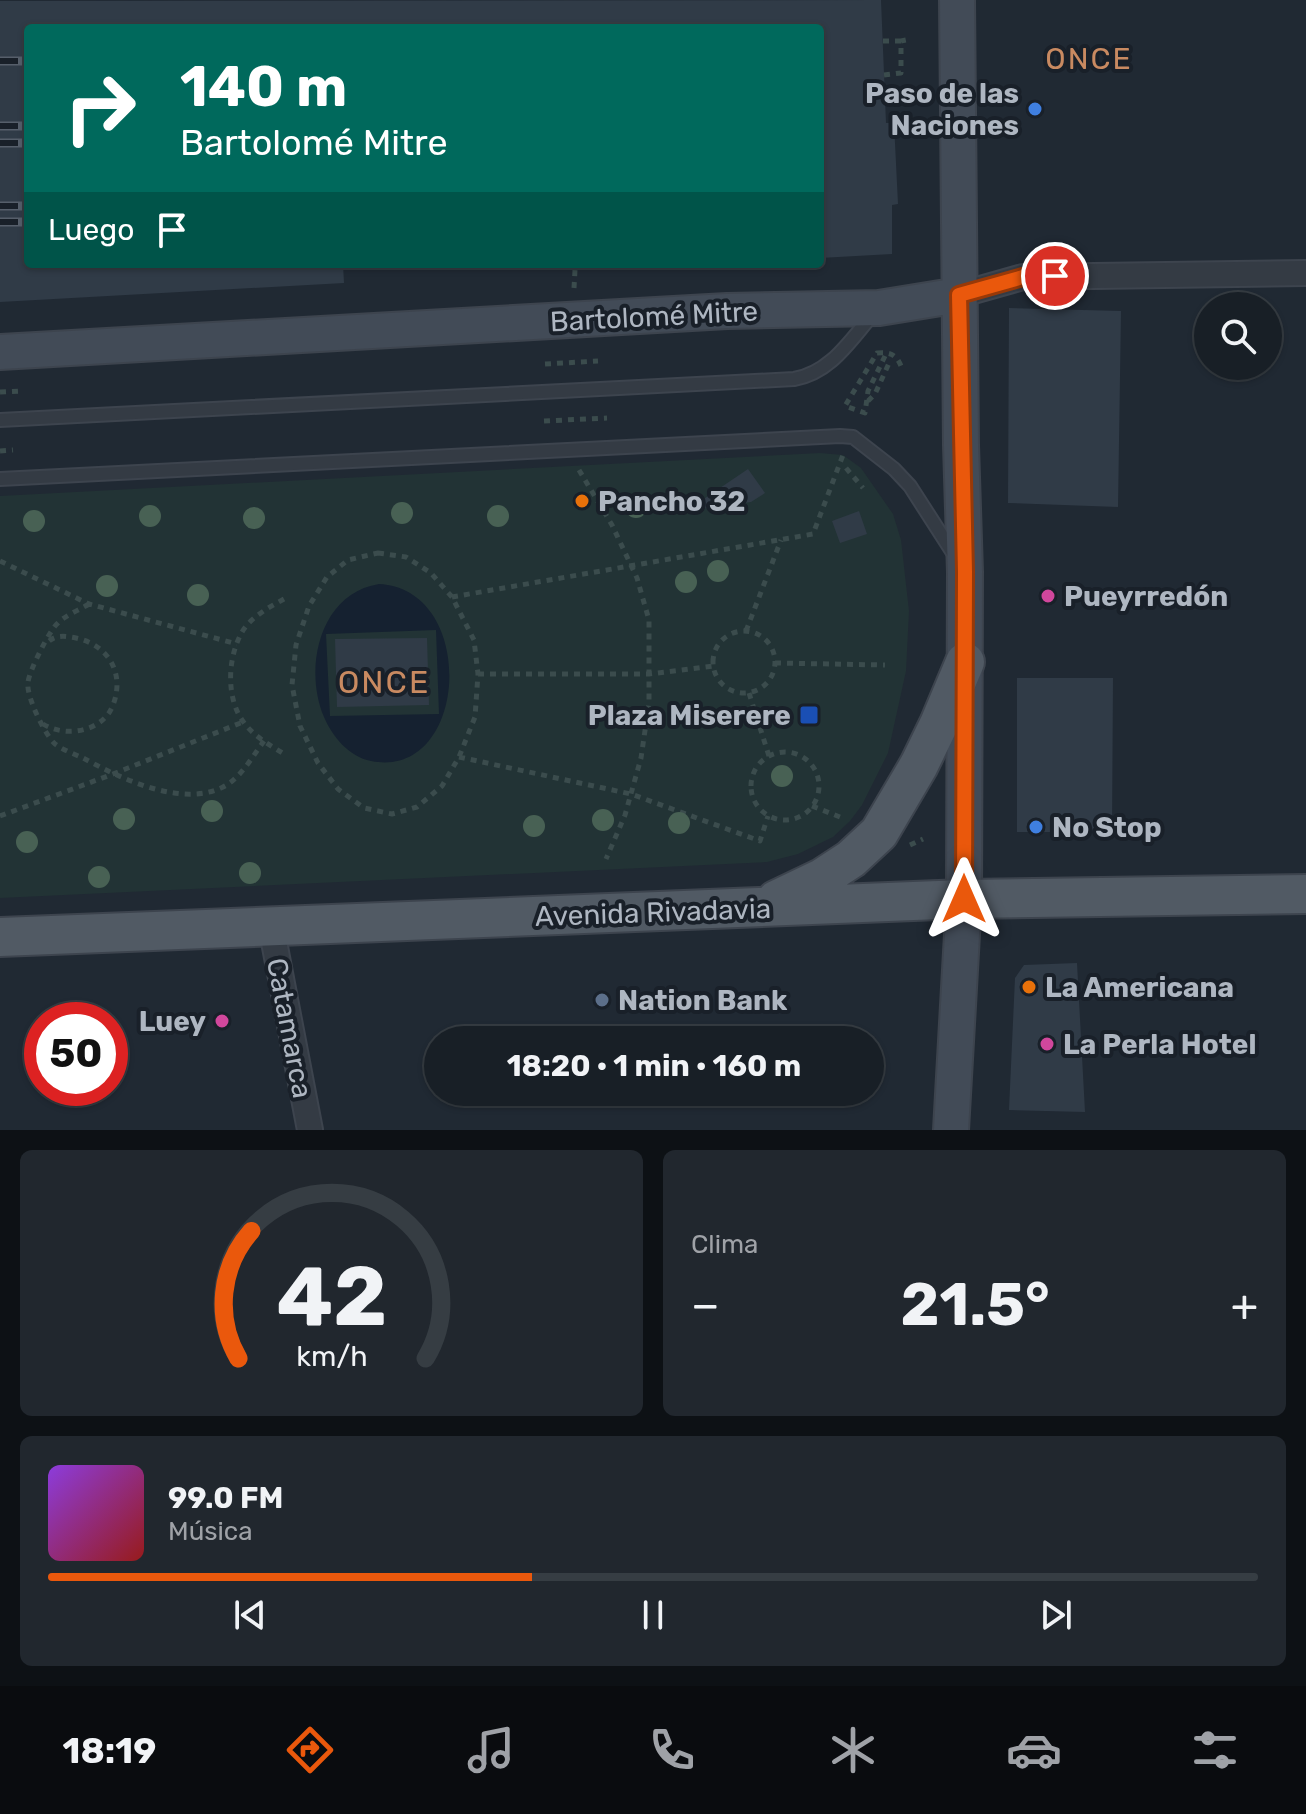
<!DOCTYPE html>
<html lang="es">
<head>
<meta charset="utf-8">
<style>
	body { margin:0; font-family:Rubik,sans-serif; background:#21272e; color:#f1f3f6; height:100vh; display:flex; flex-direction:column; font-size:30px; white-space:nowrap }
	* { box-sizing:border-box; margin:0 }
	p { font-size:26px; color:#9fa2a7 }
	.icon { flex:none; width:44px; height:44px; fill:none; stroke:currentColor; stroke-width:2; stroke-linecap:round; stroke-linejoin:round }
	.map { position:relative; height:1130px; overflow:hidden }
	.details { display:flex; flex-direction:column; gap:20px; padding:20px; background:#0d1115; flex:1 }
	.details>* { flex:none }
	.hud { position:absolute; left:24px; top:24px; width:800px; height:244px; border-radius:8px; box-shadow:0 2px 6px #0004,0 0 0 2px #363d43; background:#00695c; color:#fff; overflow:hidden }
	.fabs { position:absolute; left:1194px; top:292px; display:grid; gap:16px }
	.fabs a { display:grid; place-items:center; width:88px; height:88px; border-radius:50%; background:#181f26; box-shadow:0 2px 6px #0004,0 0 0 2px #363d43; font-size:40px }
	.speed { position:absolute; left:24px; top:1002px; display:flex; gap:16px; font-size:40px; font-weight:700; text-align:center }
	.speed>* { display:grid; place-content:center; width:104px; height:104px; border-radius:50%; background:#181f26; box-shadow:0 2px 6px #0004,0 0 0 2px #363d43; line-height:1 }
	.speed .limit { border:12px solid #d22; background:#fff; color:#111 }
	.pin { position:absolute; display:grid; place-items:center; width:68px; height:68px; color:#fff; margin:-34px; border:4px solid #fff; border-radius:50%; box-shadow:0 2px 8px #0007 }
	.me { position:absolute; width:88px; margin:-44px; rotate:0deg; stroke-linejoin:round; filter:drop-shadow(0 0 6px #0008) }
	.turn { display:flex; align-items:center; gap:28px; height:168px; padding:0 24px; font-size:36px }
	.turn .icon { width:104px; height:104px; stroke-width:2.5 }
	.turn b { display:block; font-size:56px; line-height:68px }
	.then { display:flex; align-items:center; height:76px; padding:0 24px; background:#0003; gap:16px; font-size:30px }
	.big { font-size:60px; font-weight:700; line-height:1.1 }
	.details .card { flex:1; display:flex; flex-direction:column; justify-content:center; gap:12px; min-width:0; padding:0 28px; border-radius:12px; background:#21272e }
	.details .dial { align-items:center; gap:0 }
	.dial svg { height:208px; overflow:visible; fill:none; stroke:#363d43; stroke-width:7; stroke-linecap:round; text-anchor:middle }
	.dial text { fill:#f1f3f6; stroke:none }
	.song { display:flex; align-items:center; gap:24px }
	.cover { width:96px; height:96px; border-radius:12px; background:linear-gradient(135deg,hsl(270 70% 55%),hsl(0 70% 35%)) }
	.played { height:8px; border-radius:4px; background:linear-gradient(90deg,#ea580c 40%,#363d43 40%) }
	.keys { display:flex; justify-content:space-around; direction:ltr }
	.heat { display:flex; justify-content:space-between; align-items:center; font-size:44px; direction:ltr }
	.details .tiles { flex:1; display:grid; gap:20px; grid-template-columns:1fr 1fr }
	.card:last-child { grid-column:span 2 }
	.trip { position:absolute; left:424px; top:1026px; width:460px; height:80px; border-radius:40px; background:#181f26; box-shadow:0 2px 6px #0004,0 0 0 2px #363d43; font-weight:700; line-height:80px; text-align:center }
	.tab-bar { display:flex; height:128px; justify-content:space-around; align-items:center; background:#0a0c0f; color:#9fa2a7 }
	.tab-bar .icon { width:56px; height:56px }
	.tab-bar .selected { color:#ea580c }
	.tab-bar b { font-size:36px; color:#f1f3f6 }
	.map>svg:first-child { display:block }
	.green { fill:#223335 }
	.water { fill:#152130; fill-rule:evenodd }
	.building { fill:#303b47 }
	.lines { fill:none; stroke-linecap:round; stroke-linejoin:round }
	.service-casing { stroke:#3d444e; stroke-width:16 }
	.minor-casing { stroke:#3d444e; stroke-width:28 }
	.secondary-casing { stroke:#3d444e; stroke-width:38 }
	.primary-casing { stroke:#3d444e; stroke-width:42 }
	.path { stroke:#3b4c4d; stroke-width:5; stroke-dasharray:6 6; stroke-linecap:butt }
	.service { stroke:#343b44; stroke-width:12 }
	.minor { stroke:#343b44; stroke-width:24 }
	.secondary { stroke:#424b57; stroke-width:34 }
	.primary { stroke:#515a64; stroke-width:38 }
	.rail-casing { stroke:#565f6b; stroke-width:9 }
	.rail { stroke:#192029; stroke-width:6; stroke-dasharray:18; stroke-linecap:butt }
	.tree { fill:#486154 }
	.route-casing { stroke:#983908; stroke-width:20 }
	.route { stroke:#ea580c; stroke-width:14 }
	.shop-dot { fill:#3f7fe0; stroke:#192029; stroke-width:3 }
	.food-dot { fill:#e8710a; stroke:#192029; stroke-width:3 }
	.hotel-dot { fill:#d1479c; stroke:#192029; stroke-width:3 }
	.transit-dot { fill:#1a4fb4; stroke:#192029; stroke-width:3 }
	.service-dot { fill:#5c6f8a; stroke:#192029; stroke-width:3 }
	.labels { text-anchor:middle; stroke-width:8; stroke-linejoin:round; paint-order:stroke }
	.poi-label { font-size:28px; font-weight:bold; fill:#aeb6c1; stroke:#192029; text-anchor:start }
	.street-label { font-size:28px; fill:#aeb6c1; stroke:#192029 }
	.neighbourhood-label { font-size:30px; letter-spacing:2px; fill:#c98a61; stroke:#192029 }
	.quarter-label { font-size:32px; letter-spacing:2px; fill:#c98a61; stroke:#192029 }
</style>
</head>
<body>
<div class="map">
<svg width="1306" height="1130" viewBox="0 0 1306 1130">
	<rect width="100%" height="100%" fill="#202933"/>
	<path class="green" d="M 820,453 L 843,455 L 861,468 L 893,514 L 901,540 L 909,611 L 906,671 L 888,753 L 862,805 L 850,821 L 833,837 L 798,854 L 767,862 L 0,898 L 0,496 Z"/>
	<path class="water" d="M 379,584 C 479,589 469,781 371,761 C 349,757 332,736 324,717 C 303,668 320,593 379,584 ZM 436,630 L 439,714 L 330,716 L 326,634 Z"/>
	<path class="building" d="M 881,0 L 886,123 L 894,123 L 898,204 L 892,205 L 892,254 L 820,258 L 820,28 L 28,28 L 28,264 L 343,264 L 344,283 L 0,302 L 0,1 Z
		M 1009,308 L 1121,311 L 1118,507 L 1008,503 Z
		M 748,469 L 765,493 L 751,502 L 686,511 Z
		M 859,511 L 867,534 L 840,543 L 832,521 Z
		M 427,638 L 429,705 L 337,707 L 335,639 Z
		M 1017,678 L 1113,678 L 1112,832 L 1017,832 Z
		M 1077,963 L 1085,1112 L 1009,1110 L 1015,978 L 1024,965 Z"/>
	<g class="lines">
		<g class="service-casing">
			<path id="service" d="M 0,420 L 794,379 C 831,373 851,339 874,313
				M 0,479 L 840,436 L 853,437 L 894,469 L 910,486 L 955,556"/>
		</g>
		<g class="minor-casing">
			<path id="minor" d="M 959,295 L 1023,277 L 1306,273
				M 271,926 L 310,1130"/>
		</g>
		<g class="secondary-casing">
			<path id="secondary" d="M 0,352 L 727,311 L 879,308 L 959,295
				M 951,1130 L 964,899 L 965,572 L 961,445 L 957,0"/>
		</g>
		<g class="primary-casing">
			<path id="primary" d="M 776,900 L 822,878 L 851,859 L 879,833 L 919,765 L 939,724 L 965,662
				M 0,937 L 964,899 L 1306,894"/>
		</g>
		<path class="path" d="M 883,41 L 901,41
			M 884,75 L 901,73 L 901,41 L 911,39
			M 574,288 L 575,270
			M 885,356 L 868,391 L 865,413 L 845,406 L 877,353 C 890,352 896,354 901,366 L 905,366
			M 545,364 L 598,361
			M 0,392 L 21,391
			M 868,401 L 875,394 L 890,361
			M 544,421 L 607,418
			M 0,451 L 13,450
			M 846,468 L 863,488
			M 579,470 L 612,525 L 637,578 L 649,620 L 649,703 L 641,758 L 625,815 L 606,859
			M 378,553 L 406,557 L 431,573 L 452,597 L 474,640 L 478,674 L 475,717 L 459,757 L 442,786 L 417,807 L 392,814 L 364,808 L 338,789 L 318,763 L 300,726 L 292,685 L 296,645 L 309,606 L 327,577 L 348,560 Z
			M 0,561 L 89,604 L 237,644
			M 452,597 L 813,534 L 843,455
			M 284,599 C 268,608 249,618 241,634 C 227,660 226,701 245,724 C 255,737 270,745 284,754
			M 89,604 C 79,610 66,615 58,623 C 50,629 28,673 28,683 C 26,696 45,735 55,744 C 63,750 74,754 83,758 C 120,778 181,808 223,787 C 241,778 252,757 264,741
			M713 662a31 31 0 1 1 62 0a31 31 0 1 1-62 0Z
			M 746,631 L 781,540
			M 775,663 L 885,665
			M 478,674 L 649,674 L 714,666
			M 749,693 L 769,756
			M 43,724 C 65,738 103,732 113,705 C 125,674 109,645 76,638 C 66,636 55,634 47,643
			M751 786a34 34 0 1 1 68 0a34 34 0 1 1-68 0Z
			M 459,757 L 631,794 L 760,841 L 768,816
			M 812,806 L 845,819
			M 0,816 L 113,774 L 243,722
			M 910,845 L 923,839"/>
		<use href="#service" class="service"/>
		<use href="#minor" class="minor"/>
		<use href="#secondary" class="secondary"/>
		<use href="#primary" class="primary"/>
		<g class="rail-casing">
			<path id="rail" d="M 0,61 L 28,61
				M 0,126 L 28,126
				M 0,143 L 28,143
				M 0,206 L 28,206
				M 0,222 L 28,222"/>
		</g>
		<use href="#rail" class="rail"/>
	</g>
	<g class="tree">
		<circle cx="636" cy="507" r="11"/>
		<circle cx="402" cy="513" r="11"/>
		<circle cx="150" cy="516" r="11"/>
		<circle cx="498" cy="516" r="11"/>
		<circle cx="254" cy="518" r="11"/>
		<circle cx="34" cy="521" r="11"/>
		<circle cx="718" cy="571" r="11"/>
		<circle cx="686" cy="582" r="11"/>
		<circle cx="107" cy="586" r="11"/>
		<circle cx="198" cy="595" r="11"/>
		<circle cx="782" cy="776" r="11"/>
		<circle cx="212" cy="811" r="11"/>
		<circle cx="124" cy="819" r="11"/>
		<circle cx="603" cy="820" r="11"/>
		<circle cx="679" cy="823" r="11"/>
		<circle cx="534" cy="826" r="11"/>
		<circle cx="27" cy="842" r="11"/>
		<circle cx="250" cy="873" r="11"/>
		<circle cx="99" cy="877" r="11"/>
	</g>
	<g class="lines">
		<g class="route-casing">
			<path id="route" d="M 964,899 L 965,572 L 959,295 L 1023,277 L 1055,276"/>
		</g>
		<use href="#route" class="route"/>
	</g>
	<g class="shop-dot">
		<circle cx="1035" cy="109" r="8"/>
		<circle cx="1036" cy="827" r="8"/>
	</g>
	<g class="food-dot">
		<circle cx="582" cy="501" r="8"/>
		<circle cx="1029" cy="987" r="8"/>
	</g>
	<g class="hotel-dot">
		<circle cx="1048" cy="596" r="8"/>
		<circle cx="222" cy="1021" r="8"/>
		<circle cx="1047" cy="1044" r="8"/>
	</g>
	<rect class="transit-dot" x="799" y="705" width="20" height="20" rx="4"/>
	<circle class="service-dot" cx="602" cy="1000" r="8"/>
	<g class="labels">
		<g class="poi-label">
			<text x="1019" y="103" text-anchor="end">Paso de las<tspan x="1019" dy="32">Naciones</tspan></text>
			<text x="598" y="511">Pancho 32</text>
			<text x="1064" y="606">Pueyrredón</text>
			<text x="791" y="725" text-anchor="end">Plaza Miserere</text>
			<text x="1052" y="837">No Stop</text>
			<text x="1045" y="997">La Americana</text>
			<text x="618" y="1010">Nation Bank</text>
			<text x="206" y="1031" text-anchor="end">Luey</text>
			<text x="1063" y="1054">La Perla Hotel</text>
		</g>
		<g class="street-label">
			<text transform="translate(654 316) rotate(-3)" y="10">Bartolomé Mitre</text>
			<text transform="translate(653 912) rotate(-2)" y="10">Avenida Rivadavia</text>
			<text transform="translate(290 1028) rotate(79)" y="10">Catamarca</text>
		</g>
		<g class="neighbourhood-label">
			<text x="1089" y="69">ONCE</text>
		</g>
		<g class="quarter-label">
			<text x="384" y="693">ONCE</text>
		</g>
	</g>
</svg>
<div class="fabs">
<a><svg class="icon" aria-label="search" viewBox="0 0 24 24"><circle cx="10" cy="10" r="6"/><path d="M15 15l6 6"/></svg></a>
</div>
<div class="speed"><div class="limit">50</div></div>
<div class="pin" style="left:1055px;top:276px;background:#d93025"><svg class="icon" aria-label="arrive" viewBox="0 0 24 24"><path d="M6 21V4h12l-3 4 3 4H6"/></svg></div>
<svg class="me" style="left:964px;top:899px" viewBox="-20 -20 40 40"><path d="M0-17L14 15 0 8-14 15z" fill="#ea580c" stroke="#fff" stroke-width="4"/></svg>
<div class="trip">18:20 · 1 min · 160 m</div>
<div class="hud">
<div class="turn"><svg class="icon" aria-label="right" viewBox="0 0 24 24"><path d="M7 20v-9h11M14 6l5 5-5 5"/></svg><div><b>140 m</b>Bartolomé Mitre</div></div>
<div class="then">Luego<svg class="icon" aria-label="arrive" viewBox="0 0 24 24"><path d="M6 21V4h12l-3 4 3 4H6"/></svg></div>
</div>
</div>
<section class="details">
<div class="tiles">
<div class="card dial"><svg viewBox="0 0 100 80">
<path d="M14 69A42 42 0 1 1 86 69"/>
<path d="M14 69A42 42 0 0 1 19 20" stroke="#ea580c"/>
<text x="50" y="56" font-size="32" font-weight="700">42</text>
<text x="50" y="72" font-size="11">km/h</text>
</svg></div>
<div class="card"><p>Clima</p>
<div class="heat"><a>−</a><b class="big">21.5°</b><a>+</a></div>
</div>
<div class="card">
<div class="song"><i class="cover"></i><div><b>99.0 FM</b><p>Música</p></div></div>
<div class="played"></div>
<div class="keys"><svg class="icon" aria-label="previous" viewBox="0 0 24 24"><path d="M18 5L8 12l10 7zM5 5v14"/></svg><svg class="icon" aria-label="pause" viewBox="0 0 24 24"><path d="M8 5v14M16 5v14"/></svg><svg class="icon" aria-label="next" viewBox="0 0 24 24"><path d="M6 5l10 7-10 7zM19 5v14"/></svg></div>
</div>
</div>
</section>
<nav class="tab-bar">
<b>18:19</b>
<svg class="icon selected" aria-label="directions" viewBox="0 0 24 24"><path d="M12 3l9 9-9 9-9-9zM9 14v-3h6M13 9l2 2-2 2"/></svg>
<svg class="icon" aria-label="music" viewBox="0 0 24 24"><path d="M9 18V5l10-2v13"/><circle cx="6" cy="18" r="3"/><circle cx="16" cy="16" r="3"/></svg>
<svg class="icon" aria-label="phone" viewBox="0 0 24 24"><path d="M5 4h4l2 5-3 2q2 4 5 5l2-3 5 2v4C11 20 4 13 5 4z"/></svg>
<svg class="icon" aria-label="climate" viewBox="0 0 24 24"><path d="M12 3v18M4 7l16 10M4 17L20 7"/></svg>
<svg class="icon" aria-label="car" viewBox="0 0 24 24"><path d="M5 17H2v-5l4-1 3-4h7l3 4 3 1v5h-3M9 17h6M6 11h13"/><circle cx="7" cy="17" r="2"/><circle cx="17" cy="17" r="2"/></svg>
<svg class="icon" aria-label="filters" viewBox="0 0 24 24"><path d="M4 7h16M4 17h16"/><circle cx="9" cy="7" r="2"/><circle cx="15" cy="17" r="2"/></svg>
</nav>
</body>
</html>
